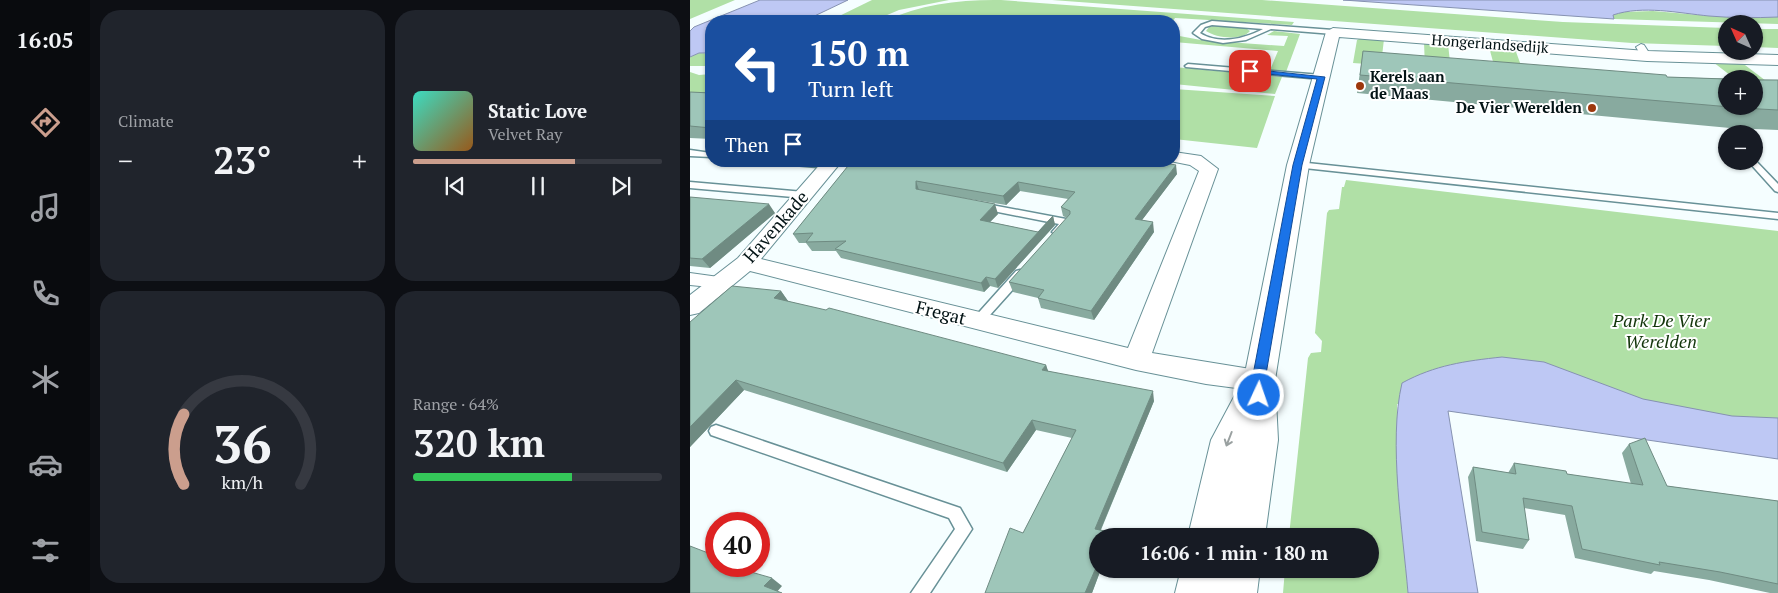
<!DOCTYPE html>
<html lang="en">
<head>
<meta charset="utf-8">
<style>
	body { margin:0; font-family:"PT Serif",serif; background:#20242c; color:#f1f3f6; height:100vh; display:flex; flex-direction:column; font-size:19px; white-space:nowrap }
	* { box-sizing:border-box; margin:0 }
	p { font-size:16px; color:#9ea1a6 }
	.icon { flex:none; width:28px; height:28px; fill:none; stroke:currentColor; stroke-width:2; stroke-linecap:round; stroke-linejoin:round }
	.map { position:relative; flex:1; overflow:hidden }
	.side { display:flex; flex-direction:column; gap:10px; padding:10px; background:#0d0f14; width:600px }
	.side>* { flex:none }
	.top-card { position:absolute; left:15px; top:15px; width:475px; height:152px; border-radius:20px; box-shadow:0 1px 4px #0004; background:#1a4fa0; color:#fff; overflow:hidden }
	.needle { width:32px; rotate:315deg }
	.buttons { position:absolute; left:1028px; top:15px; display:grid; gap:10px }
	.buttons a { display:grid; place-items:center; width:45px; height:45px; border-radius:50%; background:#171b24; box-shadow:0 1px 4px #0004; font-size:25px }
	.speed { position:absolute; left:15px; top:512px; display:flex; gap:10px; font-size:25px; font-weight:700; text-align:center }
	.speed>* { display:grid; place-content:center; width:65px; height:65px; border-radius:50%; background:#171b24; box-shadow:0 1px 4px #0004; line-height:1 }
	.speed .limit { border:8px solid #d22; background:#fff; color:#111 }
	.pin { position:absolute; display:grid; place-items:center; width:42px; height:42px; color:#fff; margin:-21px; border-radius:10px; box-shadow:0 2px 8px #0006 }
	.me { position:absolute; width:55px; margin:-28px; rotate:3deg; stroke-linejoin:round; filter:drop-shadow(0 0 4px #0008) }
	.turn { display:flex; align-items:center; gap:18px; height:105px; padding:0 20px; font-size:22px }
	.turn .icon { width:65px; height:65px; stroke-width:2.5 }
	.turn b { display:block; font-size:35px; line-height:42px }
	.then { display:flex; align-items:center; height:48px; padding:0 20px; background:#0003; gap:10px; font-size:19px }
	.big { font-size:38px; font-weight:800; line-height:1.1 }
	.side .card { flex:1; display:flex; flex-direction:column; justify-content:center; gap:8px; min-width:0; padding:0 18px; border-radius:20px; background:#20242c }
	.side .dial { align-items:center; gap:0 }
	.dial svg { height:130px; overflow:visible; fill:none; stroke:#363941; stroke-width:7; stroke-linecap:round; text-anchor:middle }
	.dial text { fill:#f1f3f6; stroke:none }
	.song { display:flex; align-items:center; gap:15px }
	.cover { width:60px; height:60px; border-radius:8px; background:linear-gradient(135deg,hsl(170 70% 55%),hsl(30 70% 35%)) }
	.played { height:5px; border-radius:2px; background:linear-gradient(90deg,#cb9e8d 65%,#363941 65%) }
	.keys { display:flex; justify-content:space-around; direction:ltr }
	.heat { display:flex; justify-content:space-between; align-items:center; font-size:28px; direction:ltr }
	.charge { height:8px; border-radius:4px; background:linear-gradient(90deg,#34c759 64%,#363941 0) }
	.side .tiles { flex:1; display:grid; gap:10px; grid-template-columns:repeat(2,1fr) }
	.trip { position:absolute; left:399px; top:528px; width:290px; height:50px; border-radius:25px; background:#171b24; box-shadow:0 1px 4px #0004; font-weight:800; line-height:50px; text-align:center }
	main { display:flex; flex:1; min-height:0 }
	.tabs { display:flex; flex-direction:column; width:90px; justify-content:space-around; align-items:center; background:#090b0e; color:#9ea1a6 }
	.tabs .icon { width:35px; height:35px }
	.tabs .active { color:#cb9e8d }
	.tabs b { font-size:22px; color:#f1f3f6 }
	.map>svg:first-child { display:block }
	.green { fill:#b0e0a6 }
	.water { fill:#bec8f4; stroke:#8692b1 }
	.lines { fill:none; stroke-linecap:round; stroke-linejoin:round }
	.service-casing { stroke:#689197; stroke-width:3 }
	.pedestrian-casing { stroke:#689197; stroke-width:2 }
	.minor-casing { stroke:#689197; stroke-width:2 }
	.tertiary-casing { stroke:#689197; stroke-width:2 }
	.service { fill:#fff; fill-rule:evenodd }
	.pedestrian { fill:#fff; fill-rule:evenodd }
	.minor { fill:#fff; fill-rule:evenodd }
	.tertiary { fill:#fff; fill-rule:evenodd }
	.wall { fill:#88aa9f }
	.shaded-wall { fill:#6f8b82 }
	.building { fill:#9ec6b9; stroke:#6f8b82 }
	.oneway { stroke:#9aa1a1 }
	.route { fill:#1a73e8; stroke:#114b97 }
	.poi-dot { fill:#9d370c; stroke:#fff; stroke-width:2 }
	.labels { text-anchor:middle; stroke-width:4; stroke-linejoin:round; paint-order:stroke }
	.far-street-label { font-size:15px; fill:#031315; stroke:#fff }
	.far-poi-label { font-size:15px; font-weight:bold; fill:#031315; stroke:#fff; text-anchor:start }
	.street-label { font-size:18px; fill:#031315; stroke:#fff }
	.park-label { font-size:18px; font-style:italic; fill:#12350a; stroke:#fff }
</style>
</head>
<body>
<main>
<nav class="tabs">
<b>16:05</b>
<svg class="icon active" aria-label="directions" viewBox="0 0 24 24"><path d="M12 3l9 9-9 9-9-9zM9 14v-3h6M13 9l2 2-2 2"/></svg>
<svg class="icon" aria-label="music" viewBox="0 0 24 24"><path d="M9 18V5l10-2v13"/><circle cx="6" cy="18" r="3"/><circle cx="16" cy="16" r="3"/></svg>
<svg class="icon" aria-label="phone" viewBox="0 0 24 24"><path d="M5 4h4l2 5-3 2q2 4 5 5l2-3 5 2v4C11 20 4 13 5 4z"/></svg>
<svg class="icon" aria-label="climate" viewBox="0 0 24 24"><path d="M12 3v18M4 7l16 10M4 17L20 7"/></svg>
<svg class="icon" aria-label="car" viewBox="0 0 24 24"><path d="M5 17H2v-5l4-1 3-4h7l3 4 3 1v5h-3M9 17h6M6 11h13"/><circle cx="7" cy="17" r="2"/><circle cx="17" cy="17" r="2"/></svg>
<svg class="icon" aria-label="filters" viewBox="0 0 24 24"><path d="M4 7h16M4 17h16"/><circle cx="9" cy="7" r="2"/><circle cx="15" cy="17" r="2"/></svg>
</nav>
<section class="side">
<div class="tiles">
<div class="card"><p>Climate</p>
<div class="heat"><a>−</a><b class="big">23°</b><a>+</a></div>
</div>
<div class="card">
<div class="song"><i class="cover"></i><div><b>Static Love</b><p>Velvet Ray</p></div></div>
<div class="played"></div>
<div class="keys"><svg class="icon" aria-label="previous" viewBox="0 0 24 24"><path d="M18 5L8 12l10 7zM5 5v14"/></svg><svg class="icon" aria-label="pause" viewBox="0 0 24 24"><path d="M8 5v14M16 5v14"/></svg><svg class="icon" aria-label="next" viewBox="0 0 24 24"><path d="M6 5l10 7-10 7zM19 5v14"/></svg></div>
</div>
<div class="card dial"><svg viewBox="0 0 100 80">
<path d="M14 69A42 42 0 1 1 86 69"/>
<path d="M14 69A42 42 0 0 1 14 26" stroke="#cb9e8d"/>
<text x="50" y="56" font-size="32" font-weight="700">36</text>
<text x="50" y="72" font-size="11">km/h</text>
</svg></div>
<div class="card"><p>Range · 64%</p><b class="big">320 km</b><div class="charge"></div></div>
</div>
</section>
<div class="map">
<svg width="1088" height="593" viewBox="0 0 1088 593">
	<rect width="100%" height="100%" fill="#f5feff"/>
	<path class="green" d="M 0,0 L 45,0 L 0,19 Z
		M 182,0 L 259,0 L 209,10 L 183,21 L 139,21 Z
		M 304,0 L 311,0 L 604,22 L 602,25 L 485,18 L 483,21 L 195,21 C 229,5 266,0 304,0 Z
		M 362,0 L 572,0 L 873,22 L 1036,28 L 1036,46 L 942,43 Z
		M 963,11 L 1021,16 L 1088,17 L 1088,24 L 924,19 L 923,15 L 932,12 Z
		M 532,25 L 554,27 L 560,31 C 552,41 526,38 516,31 L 519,27 Z
		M 1064,29 L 1088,29 L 1088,48 L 1064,47 Z
		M 584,31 L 610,34 L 596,72 L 580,70 L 588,51 L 484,42 L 484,35 L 511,40 L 594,46 L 598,36 L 577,35 Z
		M 671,38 L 694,39 L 691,65 L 663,63 L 667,40 Z
		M 734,42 L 758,44 L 761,71 L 735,69 Z
		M 799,47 L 825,49 L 833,71 L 805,69 Z
		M 9,53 L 21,54 L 21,66 L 0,66 L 0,57 Z
		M 1023,62 L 1051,62 L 1088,90 L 1064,93 L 1064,79 L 1045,79 Z
		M 484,67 L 592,77 L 585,94 L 484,84 Z
		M 0,72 L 9,75 L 21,74 L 21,95 L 0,93 Z
		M 484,89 L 585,96 L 567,148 L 484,139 Z
		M 656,180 L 1088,231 L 1088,456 L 707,404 L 707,464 L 718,593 L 593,593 L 595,569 L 680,569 L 680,536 L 599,536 L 618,358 L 621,353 L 631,352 L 632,341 L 625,333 L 637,213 L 639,210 L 649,209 L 652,187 L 654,187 Z"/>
	<path class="water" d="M 70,0 L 158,0 L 114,21 L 21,21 L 21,53 L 9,53 L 0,57 L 0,31 L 4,27 Z
		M 653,0 L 1088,0 L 1088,17 C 1065,18 1042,18 1019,16 C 988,13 953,5 923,15 L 924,19 Z
		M 812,357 L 854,362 L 953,399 L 1042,416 L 1088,418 L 1088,459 L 758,411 L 788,593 L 718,593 C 713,532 698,442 712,383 C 745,365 775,361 812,357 Z"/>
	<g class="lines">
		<g class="service-casing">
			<path id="service" d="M 522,21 L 643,30 L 646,32 L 643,34 L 581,29 L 556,40 L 533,43 L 512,39 L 503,33 L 511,25 ZM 522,25 L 573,29 C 554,39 529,45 510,33 L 515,27 Z
				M 498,64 L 631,75 L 634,77 L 631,79 L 496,67 L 495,66 Z
				M 0,150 L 21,153 L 21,157 L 0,156 Z
				M 1064,159 L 1088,184 L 1088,192 L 1085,191 L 1058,161 L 1064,161 Z
				M 88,161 C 101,161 134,158 143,165 L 139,168 L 92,164 Z
				M 608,162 L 1088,213 L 1088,219 L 605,167 L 604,165 Z
				M 0,182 L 114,192 L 119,195 L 114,198 L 0,188 Z
				M 291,203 L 376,219 L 381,222 L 371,234 L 367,235 L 362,232 L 369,224 L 288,208 L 288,204 Z
				M 330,270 L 334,271 L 335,274 L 334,277 L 291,325 L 283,325 L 281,322 L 283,319 L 326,271 Z
				M 26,425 L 270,508 L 282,529 L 240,593 L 221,593 L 265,529 L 259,518 L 21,435 L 19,431 L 21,427 Z"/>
		</g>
		<g class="pedestrian-casing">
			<path id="pedestrian" d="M 951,44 L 954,45 L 963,59 L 962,61 L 953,59 L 946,47 Z
				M 0,273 L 36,278 L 39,282 L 36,286 L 30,288 L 0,285 Z"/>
		</g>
		<g class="minor-casing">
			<path id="minor" d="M 484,152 L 511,156 L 528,169 L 462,353 L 579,372 L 583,380 L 579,388 L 569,391 L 516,384 L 446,370 L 60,271 L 9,313 L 0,315 L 0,295 L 48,258 L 133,161 L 152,161 L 71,259 L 438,348 L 509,171 L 500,165 L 480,161 L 484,161 Z"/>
		</g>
		<g class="tertiary-casing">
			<path id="tertiary" d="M 643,28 L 957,51 L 1088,55 L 1088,65 L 957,61 L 649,37 L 619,165 L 585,380 L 588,440 L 575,536 L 498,536 L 521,440 L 554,378 L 597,165 L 636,32 Z
				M 491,569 L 570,569 L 567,593 L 485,593 Z"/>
		</g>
		<use href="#service" class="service"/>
		<use href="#pedestrian" class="pedestrian"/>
		<use href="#minor" class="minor"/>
		<use href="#tertiary" class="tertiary"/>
	</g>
	<path class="wall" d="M 673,51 L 977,77 L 1088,80 L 1088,130 L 1040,128 L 667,93 Z
		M 0,92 L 21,93 L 21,139 L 0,138 Z
		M 162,161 L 487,174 L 452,220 L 464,232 L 404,320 L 351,308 L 348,298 L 323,292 L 319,282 L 377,218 L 373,216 L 371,207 L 378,199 L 330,191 L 316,205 L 261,196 L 308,214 L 300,222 L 348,232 L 363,216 L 365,225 L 308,288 L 300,286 L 294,292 L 151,258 L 146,251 L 122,251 L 116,243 L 109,243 L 103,234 Z
		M 0,197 L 85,213 L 20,268 L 0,266 Z
		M 91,291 L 98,301 L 97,301 L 356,365 L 358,371 L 464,401 L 411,530 L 411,569 L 402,593 L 295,593 L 333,533 L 382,438 L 346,430 L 317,472 L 54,390 L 0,447 L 0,322 Z
		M 939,444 L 977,486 L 1088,501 L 1088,593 L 1080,593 L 1019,580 L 964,571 L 961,574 L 885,558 L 875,515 L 834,508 L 839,540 L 833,549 L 786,541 L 778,477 L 783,467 L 818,473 L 824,463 L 877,474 L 941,484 L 932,453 Z"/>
	<path class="shaded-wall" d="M 486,165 L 487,174 L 446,228 L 445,219 Z
		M 226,181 L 229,190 L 226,189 Z
		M 328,182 L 330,191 L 316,205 L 313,196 Z
		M 79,204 L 85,213 L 20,268 L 12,259 Z
		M 305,204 L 308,214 L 293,229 L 290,220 Z
		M 363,216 L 365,225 L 308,288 L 305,279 Z
		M 463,222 L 464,232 L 404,320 L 401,311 Z
		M 296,277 L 300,286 L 294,292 L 291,283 Z
		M 91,291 L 98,301 L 91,308 L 84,298 Z
		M 356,365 L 359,374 L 352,370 Z
		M 46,380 L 54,390 L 0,447 L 0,427 Z
		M 463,391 L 464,401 L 408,536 L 405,529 Z
		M 342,420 L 346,430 L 317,472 L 313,463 Z
		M 408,563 L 408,569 L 411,569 L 402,593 L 395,593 Z
		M 48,566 L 51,566 L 61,573 L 47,568 Z
		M 82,578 L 92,586 L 86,593 L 74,586 Z"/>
	<path class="building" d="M 673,51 L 976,75 L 977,77 L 1036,79 L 1036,106 L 1064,106 L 1064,80 L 1088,80 L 1088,110 L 1052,108 L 670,75 Z
		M 0,92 L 21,93 L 21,128 L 0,126 Z
		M 162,161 L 463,161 L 486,165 L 445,219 L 463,222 L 401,311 L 348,298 L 354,290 L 319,282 L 380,214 L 380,211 L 371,207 L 385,192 L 328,182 L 313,196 L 226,181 L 226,189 L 305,204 L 290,220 L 348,232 L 363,216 L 305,279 L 296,277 L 291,283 L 145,249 L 156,241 L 116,242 L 123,233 L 103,234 Z
		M 0,197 L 79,204 L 12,259 L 0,258 Z
		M 42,286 L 91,291 L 84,298 L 136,310 L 139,308 L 356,365 L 352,370 L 463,391 L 405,529 L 420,532 L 418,536 L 408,536 L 408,563 L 395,593 L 295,593 L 320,528 L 333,533 L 386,430 L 342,420 L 313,463 L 46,380 L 0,427 L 0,322 Z
		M 955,438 L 977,486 L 1088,501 L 1088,584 L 1030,572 L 969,562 L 970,565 L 892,549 L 882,506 L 833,498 L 839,540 L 792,532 L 783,467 L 826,474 L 824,463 L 876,471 L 877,474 L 953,485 L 939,444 Z
		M 0,546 L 26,556 L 26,566 L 48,566 L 47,568 L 82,578 L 74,586 L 92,593 L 0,593 Z"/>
	<defs><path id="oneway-shaft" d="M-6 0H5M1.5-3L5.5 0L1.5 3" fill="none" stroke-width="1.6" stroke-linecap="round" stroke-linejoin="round" transform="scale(1.25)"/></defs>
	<use class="oneway" href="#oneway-shaft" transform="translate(539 439) rotate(111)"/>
	<path class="route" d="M 560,69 L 635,77 L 612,165 L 575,380 L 576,395 L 569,400 L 563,395 L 562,380 L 603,165 L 627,79 L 558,72 Z"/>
	<g class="poi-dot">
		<circle cx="670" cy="86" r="5"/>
		<circle cx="902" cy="108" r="5"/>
	</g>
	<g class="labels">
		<g class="far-street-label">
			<text transform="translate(800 44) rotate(4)" y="5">Hongerlandsedijk</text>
		</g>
		<g class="far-poi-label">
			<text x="680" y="82">Kerels aan<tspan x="680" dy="17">de Maas</tspan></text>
			<text x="892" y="113" text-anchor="end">De Vier Werelden</text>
		</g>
		<g class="street-label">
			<text transform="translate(86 227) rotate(-49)" y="6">Havenkade</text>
			<text transform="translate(251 313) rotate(14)" y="6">Fregat</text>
		</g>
		<g class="park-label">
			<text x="971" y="327">Park De Vier<tspan x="971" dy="21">Werelden</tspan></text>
		</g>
	</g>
</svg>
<div class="buttons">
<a><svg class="needle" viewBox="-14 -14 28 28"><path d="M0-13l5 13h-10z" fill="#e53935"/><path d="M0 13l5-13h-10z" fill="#9ea1a6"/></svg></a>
<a>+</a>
<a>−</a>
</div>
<div class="speed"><div class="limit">40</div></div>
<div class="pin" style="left:560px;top:71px;background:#d93025"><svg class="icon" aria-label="arrive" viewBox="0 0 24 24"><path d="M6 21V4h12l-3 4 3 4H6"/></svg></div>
<svg class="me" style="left:569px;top:395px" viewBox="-20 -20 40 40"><circle r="17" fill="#1a73e8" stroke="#fff" stroke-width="3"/><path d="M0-11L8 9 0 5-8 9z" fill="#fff"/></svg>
<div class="trip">16:06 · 1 min · 180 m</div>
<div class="top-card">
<div class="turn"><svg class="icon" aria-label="left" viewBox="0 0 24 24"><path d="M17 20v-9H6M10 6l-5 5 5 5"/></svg><div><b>150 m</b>Turn left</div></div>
<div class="then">Then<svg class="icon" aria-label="arrive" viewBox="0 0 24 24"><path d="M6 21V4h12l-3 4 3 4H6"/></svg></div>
</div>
</div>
</main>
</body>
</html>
